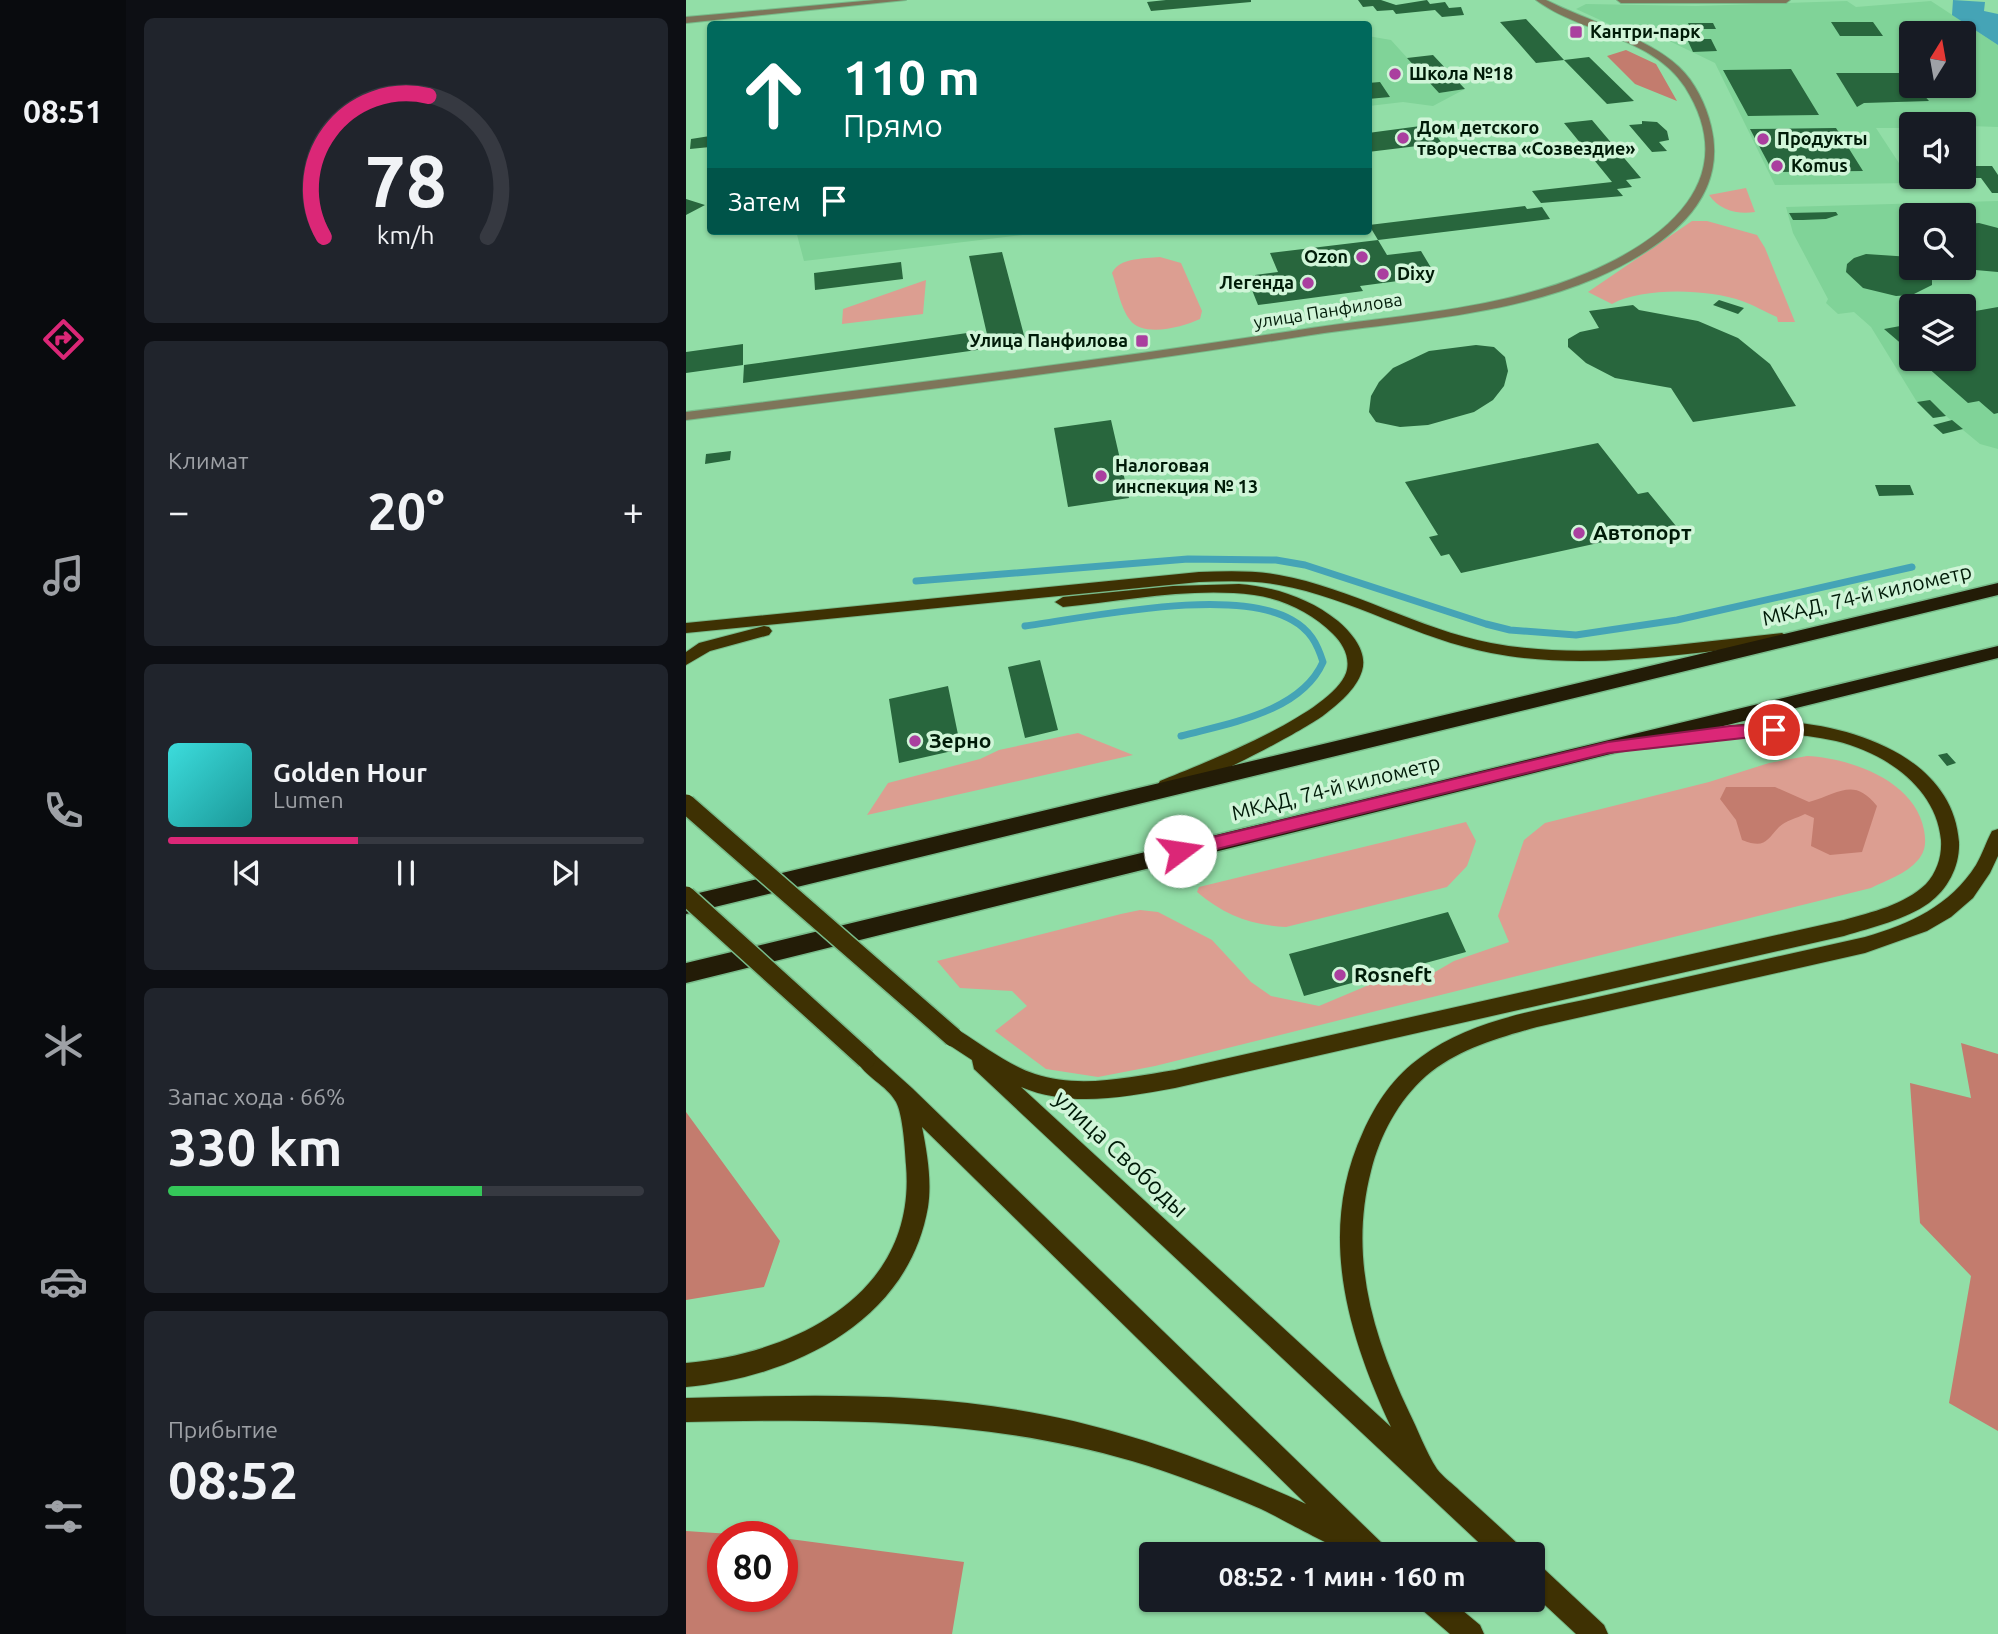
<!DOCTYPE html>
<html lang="ru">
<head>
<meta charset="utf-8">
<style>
	body { margin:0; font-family:Ubuntu,sans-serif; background:#20242c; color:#f1f3f6; height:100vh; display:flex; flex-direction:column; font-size:26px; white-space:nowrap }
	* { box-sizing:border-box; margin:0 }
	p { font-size:23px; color:#9ea1a6 }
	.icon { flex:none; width:38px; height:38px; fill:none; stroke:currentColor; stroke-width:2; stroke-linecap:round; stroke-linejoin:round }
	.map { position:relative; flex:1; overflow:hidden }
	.side { display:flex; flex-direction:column; gap:18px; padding:18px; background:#0d0f14; width:560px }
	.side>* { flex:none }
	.guide { position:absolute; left:21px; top:21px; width:665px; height:214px; border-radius:7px; box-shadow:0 2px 5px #0004; background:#00695c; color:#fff; overflow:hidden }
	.needle { width:46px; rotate:11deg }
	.buttons { position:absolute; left:1213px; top:21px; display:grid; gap:14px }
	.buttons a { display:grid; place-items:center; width:77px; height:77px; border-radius:7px; background:#171b24; box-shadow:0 2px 5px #0004; font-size:35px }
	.speed { position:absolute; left:21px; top:1521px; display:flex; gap:14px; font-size:35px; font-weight:700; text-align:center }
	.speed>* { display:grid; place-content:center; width:91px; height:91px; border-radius:50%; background:#171b24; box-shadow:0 2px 5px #0004; line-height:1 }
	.speed .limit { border:10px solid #d22; background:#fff; color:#111 }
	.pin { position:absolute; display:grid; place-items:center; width:60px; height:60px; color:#fff; margin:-30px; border:4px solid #fff; border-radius:50%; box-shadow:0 2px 7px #0007 }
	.me { position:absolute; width:77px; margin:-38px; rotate:76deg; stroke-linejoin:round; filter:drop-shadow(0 0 5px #0008) }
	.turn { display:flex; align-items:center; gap:24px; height:147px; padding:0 21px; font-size:32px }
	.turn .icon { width:91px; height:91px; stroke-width:2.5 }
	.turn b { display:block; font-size:49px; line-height:60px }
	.then { display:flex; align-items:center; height:66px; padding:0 21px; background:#0003; gap:14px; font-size:26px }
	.big { font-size:52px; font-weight:700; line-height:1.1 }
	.side .widget { flex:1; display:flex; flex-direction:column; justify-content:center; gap:10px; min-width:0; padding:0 24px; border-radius:10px; background:#20242c }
	.side .dial { align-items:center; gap:0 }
	.dial svg { height:182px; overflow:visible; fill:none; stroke:#363941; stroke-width:7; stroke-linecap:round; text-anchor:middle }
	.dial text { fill:#f1f3f6; stroke:none }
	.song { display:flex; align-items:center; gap:21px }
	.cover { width:84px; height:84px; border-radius:10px; background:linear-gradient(135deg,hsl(180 70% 55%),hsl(180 70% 35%)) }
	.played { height:7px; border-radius:4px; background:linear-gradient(90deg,#db2777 40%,#363941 40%) }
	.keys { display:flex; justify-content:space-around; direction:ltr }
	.heat { display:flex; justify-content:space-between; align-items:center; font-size:38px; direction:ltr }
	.charge { height:10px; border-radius:5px; background:linear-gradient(90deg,#34c759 66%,#363941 0) }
	.trip { position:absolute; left:453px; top:1542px; width:406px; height:70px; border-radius:7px; background:#171b24; box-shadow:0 2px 5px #0004; font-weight:700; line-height:70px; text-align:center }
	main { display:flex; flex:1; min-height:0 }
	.dock { display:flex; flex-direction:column; width:126px; justify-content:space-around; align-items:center; background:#090b0e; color:#9ea1a6 }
	.dock .icon { width:49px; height:49px }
	.dock .selected { color:#db2777 }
	.dock b { font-size:32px; color:#f1f3f6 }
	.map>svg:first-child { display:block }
	.built { fill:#80d398; fill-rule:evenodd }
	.green { fill:#dc9e91 }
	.forest { fill:#c37c6e }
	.water { fill:#45a4b6 }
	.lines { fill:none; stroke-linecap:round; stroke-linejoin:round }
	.stream { stroke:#45a4b6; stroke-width:7 }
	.building { fill:#28663d }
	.minor-casing { stroke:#78bb8a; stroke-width:2 }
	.major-casing { stroke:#78bb8a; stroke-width:2 }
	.highway-casing { stroke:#78bb8a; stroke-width:3 }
	.minor { fill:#7e755a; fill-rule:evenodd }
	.major { fill:#3e3103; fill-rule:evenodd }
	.highway { fill:#231c07; fill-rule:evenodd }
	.major-bridge-casing { stroke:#78bb8a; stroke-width:22; stroke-linecap:butt }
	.major-bridge { stroke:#3e3103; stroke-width:19 }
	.route { fill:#db2777; stroke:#8e194d; stroke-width:2 }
	.poi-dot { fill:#aa3f9f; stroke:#d0f5d8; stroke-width:2.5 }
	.labels { text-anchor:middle; stroke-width:7; stroke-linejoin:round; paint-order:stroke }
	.far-poi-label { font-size:18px; font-weight:bold; fill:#001b08; stroke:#d0f5d8; text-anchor:start }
	.far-street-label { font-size:18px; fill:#001b08; stroke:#d0f5d8 }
	.poi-label { font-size:21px; font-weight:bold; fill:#001b08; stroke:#d0f5d8; text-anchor:start }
	.street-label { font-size:21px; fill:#001b08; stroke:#d0f5d8 }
	.near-street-label { font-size:24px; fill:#001b08; stroke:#d0f5d8 }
</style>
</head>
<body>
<main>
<nav class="dock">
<b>08:51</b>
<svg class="icon selected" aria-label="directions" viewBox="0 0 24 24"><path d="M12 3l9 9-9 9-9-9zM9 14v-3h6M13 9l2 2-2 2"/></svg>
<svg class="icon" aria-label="music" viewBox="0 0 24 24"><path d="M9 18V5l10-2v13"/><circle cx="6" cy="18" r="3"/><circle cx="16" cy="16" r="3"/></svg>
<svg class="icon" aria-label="phone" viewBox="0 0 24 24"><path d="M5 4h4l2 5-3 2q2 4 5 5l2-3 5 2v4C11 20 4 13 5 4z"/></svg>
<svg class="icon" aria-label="climate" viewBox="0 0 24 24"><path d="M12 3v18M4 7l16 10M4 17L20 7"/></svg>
<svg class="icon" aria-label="car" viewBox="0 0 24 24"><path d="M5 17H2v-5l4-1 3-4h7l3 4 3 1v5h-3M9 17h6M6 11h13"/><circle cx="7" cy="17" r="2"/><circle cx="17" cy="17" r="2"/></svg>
<svg class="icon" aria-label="filters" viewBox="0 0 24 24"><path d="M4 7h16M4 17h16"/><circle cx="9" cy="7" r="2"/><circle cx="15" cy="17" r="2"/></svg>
</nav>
<section class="side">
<div class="widget dial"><svg viewBox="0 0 100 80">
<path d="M14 69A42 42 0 1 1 86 69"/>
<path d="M14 69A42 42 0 0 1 60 7" stroke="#db2777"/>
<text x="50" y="56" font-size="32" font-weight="700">78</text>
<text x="50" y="72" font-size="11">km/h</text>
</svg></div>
<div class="widget"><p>Климат</p>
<div class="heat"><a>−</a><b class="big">20°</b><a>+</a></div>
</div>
<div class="widget">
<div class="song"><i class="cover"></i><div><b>Golden Hour</b><p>Lumen</p></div></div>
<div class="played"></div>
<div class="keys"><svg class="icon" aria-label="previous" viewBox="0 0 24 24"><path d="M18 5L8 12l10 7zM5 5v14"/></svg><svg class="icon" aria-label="pause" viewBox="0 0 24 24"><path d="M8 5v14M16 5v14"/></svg><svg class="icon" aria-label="next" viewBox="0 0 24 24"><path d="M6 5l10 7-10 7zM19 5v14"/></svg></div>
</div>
<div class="widget"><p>Запас хода · 66%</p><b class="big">330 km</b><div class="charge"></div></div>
<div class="widget"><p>Прибытие</p><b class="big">08:52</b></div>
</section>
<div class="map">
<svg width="1312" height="1634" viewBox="0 0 1312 1634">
	<rect width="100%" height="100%" fill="#92dea7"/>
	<path class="built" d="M 1161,1 L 1170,7 L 1245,1 L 1312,45 L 1312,127 L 1225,124 L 1225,128 L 1190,128 L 1226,183 L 1089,185 L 1029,63 L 950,25 L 934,29 L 890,9 L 900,4 L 1010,6 ZM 1225,33 L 1278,33 L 1278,86 L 1225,86 Z
		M 682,36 L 705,40 L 753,93 L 779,89 L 747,106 L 717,102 L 683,106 Z
		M 1312,201 L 1312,449 L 1294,444 L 1260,416 L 1247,418 L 1231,402 L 1185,327 L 1168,312 L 1152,314 L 1140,303 L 1142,299 L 1107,233 L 1100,207 ZM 1225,215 L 1278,215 L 1278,268 L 1225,268 ZM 1225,306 L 1278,306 L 1278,359 L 1225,359 Z
		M 110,231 L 371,231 L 118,261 Z"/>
	<path class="green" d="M 1060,188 L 1069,212 C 1052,215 1033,210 1023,195 Z
		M 1006,221 L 1021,221 L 1071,235 L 1079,248 L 1109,322 L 1092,322 L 1091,317 C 1079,312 1068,305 1056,301 C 1022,289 957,287 926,304 L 902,292 Z
		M 474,257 L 495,263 L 516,311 L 514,319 C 497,327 457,338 444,320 C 435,309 431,287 426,273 C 434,257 458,259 474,257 Z
		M 240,280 L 237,314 L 156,324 L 157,309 Z
		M 392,733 L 447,755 L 181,815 L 202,783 L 294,759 L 313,750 Z
		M 1121,756 C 1163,758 1229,780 1238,830 C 1240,842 1240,850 1232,860 C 1220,874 1201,880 1185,888 L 469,1066 L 412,1077 L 360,1069 L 309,1031 L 341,1006 L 326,991 L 274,988 L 251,961 L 435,914 L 454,910 L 472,912 L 526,940 L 565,982 L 585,996 L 633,1006 L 690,982 L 735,980 L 768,961 L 823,942 L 812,916 L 838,840 L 859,823 L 1023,782 L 1083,763 Z
		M 780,822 L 790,841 L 781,866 L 761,887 L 600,927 C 565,925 538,915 511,892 L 513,887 Z"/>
	<path class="forest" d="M 940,50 L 970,64 L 991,101 L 949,84 L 921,56 Z
		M 1040,787 L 1089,787 L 1123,802 C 1154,793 1168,777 1191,806 L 1176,852 L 1144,855 L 1125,846 L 1128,818 L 1119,814 C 1111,818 1099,821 1093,827 C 1080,841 1079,849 1056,840 L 1050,820 L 1034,799 Z
		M 1275,1043 L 1312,1054 L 1312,1431 L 1263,1403 L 1285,1276 L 1234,1223 L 1224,1083 L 1285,1098 Z
		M 0,1112 L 94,1241 L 78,1287 L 0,1300 Z
		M 0,1531 L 74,1536 L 37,1536 L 37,1596 L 96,1596 L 96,1538 L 278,1562 L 266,1634 L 0,1634 Z"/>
	<path class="water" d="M 1267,0 L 1299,2 L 1298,11 L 1312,14 L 1312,45 L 1266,15 Z"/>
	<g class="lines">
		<path class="stream" d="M 230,581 L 502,559 L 590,560 L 619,565 L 800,624 L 824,630 L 890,635 L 991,620 L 1226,567
			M 339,626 C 405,617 548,586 606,620 C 624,630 631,643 637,662 C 615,712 543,723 495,736"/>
	</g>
	<path class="building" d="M 480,0 L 565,0 L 565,2 L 465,11 L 461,2 Z
		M 672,0 L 695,0 L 710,5 L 741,0 L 744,4 L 759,2 L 763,8 L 775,7 L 778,15 L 756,17 L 749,10 L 710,14 L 707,10 L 691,11 L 687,6 L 677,7 Z
		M 840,19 L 878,60 L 850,63 L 814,22 Z
		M 1145,22 L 1187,22 L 1197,36 L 1154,36 Z
		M 1002,23 L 1027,23 L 1030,29 L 1005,29 Z
		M 1001,39 L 1025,39 L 1031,51 L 1007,52 Z
		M 747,55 L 779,89 L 753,93 L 721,58 Z
		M 903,57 L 948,101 L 921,104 L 878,60 Z
		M 1105,69 L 1133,115 L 1062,116 L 1037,70 Z
		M 1150,73 L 1225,73 L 1225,86 L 1230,86 L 1243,101 L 1178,103 L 1171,107 Z
		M 694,82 L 704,97 L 682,99 L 682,83 Z
		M 906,120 L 955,178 L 940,180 L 946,187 L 931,189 L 937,196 L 855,203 L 846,191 L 926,182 L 878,123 Z
		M 956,121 L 971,122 L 981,131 L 983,140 L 973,142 L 981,151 L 966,152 L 943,125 L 956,124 Z
		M 742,125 L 756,143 L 682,152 L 682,133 Z
		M 1150,128 L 1177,171 L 1087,172 L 1064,129 Z
		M 24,136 L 24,147 L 4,149 L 5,139 Z
		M 1278,166 L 1306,166 L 1312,175 L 1312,193 L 1306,193 L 1295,178 L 1278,178 Z
		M 0,199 L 19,205 L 0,215 Z
		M 839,206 L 841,209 L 856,207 L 864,219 L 692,240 L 701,255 L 735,251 L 750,276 L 674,286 L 677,291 L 572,305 L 564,285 L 573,284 L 569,275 L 592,272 L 584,253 L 692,240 L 683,225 Z
		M 1150,212 L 1152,215 L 1140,219 L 1117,220 L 1107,220 L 1103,213 Z
		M 1293,223 L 1312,228 L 1312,272 L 1278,269 L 1278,224 Z
		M 316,252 L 339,339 L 303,343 L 283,256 Z
		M 1180,254 L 1225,257 L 1225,268 L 1250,268 L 1242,270 L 1246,276 L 1246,285 L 1226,295 L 1210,296 L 1177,288 L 1160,272 L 1161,264 L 1168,258 Z
		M 215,262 L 217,279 L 129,290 L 128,273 Z
		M 1033,300 L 1058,308 L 1052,314 L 1027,305 Z
		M 947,305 L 953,310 L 1012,321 L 1052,338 L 1084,364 L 1110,406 L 1007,422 L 985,388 L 929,378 L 900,363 L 882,347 L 882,339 L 894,332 L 913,328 L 903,311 Z
		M 1312,307 L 1312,413 L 1308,414 L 1293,401 L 1282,403 L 1232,359 L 1278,359 L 1278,313 Z
		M 1225,324 L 1225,352 L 1198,329 Z
		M 295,331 L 298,349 L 57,383 L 58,365 Z
		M 57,344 L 57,365 L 0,373 L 0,352 Z
		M 790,345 L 808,347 L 819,357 L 822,371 L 818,386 L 807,400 L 788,412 L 742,425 L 714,427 L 690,422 L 683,412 L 685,396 L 693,382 L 707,368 L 743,351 Z
		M 1244,400 L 1260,416 L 1247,418 L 1231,402 Z
		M 425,420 L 443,498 L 382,507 L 368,428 Z
		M 1266,420 L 1277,429 L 1257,434 L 1247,425 Z
		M 912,443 L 952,494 L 962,492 L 990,526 L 775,573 L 763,554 L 755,556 L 743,537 L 752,535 L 719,482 Z
		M 45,451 L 44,460 L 19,464 L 20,454 Z
		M 1189,485 L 1224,485 L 1228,495 L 1193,496 Z
		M 354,660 L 372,730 L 339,738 L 322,667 Z
		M 262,686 L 275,749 L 213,763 L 203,699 Z
		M 1261,753 L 1270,763 L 1261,766 L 1252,755 Z
		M 762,912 L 780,952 L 618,996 L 603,954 Z"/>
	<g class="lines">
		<g class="minor-casing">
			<path id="minor" d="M 189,0 L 220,0 L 0,23 L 0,17 Z
				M 850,0 L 860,0 C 901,21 960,36 993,67 C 1009,82 1020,105 1025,126 C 1044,204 973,250 910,278 C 821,316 719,321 625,335 C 417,368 209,394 0,420 L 0,412 C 207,386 413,361 619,329 C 712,315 813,310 901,273 C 981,239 1057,179 999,87 C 967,37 894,33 850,0 Z
				M 931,0 L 1104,0 L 1100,3 L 935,3 Z"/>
		</g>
		<g class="major-casing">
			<path id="major" d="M 513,572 C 539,571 567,570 593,575 C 666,588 732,629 805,643 C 901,661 1000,643 1096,633 L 1104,638 L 1096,643 C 1000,653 901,672 805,653 C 731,639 666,598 593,585 C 567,580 539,581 513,582 L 0,633 L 0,623 Z
				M 553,584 C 589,587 623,598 652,621 C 666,633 682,652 676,671 C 670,690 652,704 638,715 C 617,731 494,797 474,791 L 471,786 L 474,781 C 515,764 644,715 660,673 C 665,658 657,644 647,634 C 626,613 597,599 568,595 C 505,587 439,601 377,607 L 369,602 L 377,597 L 487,586 Z
				M 78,626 L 83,627 L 86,631 L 83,635 L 24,651 L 0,665 L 0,652 L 13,643 Z
				M 1104,722 C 1174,728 1267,760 1273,842 C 1274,866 1262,889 1243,903 C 1219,920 1187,927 1158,936 L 489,1088 C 438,1097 385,1108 335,1087 L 705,1427 C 661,1333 631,1232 677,1132 C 690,1103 708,1076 735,1057 C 789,1017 861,1009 925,994 C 1010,975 1094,956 1179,937 C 1224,924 1264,906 1290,865 C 1296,855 1300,842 1306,831 L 1312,829 L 1312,856 L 1304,873 L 1287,898 L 1265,917 L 1241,931 L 1179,953 L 851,1027 C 812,1038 772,1049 740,1076 C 712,1101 694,1135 685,1171 C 663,1256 686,1334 723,1412 C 732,1430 740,1452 751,1469 C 757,1477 767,1484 774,1491 C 794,1509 814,1527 833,1545 L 837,1554 L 805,1554 L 288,1069 L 286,1060 L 260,1043 L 257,1037 L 260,1031 L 267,1028 L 274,1031 C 298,1046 322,1065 349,1074 C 394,1089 444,1077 489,1070 L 1158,920 C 1186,912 1218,905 1240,884 C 1251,872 1256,856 1255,840 C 1250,787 1199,753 1150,741 C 1088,726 1022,740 960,749 L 952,743 L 960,737 L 1056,724 Z
				M 180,1050 L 187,1053 L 226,1088 L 698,1545 L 702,1554 C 692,1554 680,1555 670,1554 C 648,1550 599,1520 575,1509 C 533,1491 490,1474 446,1461 C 297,1418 154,1419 0,1422 L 0,1398 C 120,1395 241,1391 359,1415 C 450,1433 536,1466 620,1504 L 236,1127 C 241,1152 246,1181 242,1207 C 222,1323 106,1377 0,1387 L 0,1363 C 110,1353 231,1294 220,1165 C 219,1150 217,1115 210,1102 C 201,1085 178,1077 170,1059 L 173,1053 Z
				M 847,1563 L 856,1567 L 918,1625 L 922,1634 L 890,1634 L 847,1594 Z
				M 731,1600 L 764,1600 L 794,1625 L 798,1634 L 764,1634 L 735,1609 Z"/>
		</g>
		<g class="highway-casing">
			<path id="highway" d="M 1312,583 L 1312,595 L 0,914 L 0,896 Z
				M 1312,646 L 1312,658 L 0,983 L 0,963 Z"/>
		</g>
		<use href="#minor" class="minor"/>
		<use href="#major" class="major"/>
		<use href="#highway" class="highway"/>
		<g class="major-bridge-casing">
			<path id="major-bridge" d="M 0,804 L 267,1037
				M 0,896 L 180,1059"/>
		</g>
		<use href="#major-bridge" class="major-bridge"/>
	</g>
	<path class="route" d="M 1088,724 L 1093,726 L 1093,734 L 922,753 L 494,858 L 486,851 L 494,845 L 922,742 L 1044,726 Z"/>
	<g class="poi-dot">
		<rect x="883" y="25" width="14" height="14" rx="3.5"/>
		<circle cx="709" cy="74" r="7"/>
		<circle cx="717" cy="138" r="7"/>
		<circle cx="1077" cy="139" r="7"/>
		<circle cx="1091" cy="166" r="7"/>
		<circle cx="676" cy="257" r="7"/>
		<circle cx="697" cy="274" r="7"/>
		<circle cx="622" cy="283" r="7"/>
		<rect x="449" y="334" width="14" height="14" rx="3.5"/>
		<circle cx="415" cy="476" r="7"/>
		<circle cx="893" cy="533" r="7"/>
		<circle cx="229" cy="741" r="7"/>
		<circle cx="654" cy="975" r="7"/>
	</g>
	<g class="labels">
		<g class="far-poi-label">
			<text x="904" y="38">Кантри-парк</text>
			<text x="723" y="80">Школа №18</text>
			<text x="731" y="134">Дом детского<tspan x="731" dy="21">творчества «Созвездие»</tspan></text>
			<text x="1091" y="145">Продукты</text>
			<text x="1105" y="172">Komus</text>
			<text x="662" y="263" text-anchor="end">Ozon</text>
			<text x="711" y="280">Dixy</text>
			<text x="608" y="289" text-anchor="end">Легенда</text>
			<text x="442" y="347" text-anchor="end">Улица Панфилова</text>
			<text x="429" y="472">Налоговая<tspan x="429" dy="21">инспекция № 13</tspan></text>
		</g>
		<g class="far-street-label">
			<text transform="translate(642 311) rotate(-9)" y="6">улица Панфилова</text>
		</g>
		<g class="poi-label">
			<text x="907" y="540">Автопорт</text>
			<text x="243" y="748">Зерно</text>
			<text x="668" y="982">Rosneft</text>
		</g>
		<g class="street-label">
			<text transform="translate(1181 595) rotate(-13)" y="7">МКАД, 74-й километр</text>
			<text transform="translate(650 788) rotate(-14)" y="7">МКАД, 74-й километр</text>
		</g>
		<g class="near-street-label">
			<text transform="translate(435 1154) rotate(43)" y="8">улица Свободы</text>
		</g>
	</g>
</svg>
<div class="buttons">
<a><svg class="needle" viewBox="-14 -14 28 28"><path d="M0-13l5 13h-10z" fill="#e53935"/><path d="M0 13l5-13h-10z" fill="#9ea1a6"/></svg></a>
<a><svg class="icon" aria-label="sound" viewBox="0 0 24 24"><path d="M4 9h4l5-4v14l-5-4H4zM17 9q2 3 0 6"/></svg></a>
<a><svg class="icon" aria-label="search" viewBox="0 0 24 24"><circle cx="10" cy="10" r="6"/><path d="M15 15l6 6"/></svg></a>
<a><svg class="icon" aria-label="layers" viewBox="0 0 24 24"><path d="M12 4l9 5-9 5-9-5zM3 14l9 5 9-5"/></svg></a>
</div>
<div class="speed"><div class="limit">80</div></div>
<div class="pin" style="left:1088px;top:730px;background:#d93025"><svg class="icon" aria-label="arrive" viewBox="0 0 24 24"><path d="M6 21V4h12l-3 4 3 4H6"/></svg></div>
<svg class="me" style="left:494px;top:851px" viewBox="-20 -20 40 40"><circle r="19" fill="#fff"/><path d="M0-13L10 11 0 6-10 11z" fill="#db2777"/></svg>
<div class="trip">08:52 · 1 мин · 160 m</div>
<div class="guide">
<div class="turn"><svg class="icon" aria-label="ahead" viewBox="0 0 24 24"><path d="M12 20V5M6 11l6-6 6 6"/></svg><div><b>110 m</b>Прямо</div></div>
<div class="then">Затем<svg class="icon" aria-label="arrive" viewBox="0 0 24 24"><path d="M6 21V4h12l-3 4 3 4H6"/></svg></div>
</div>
</div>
</main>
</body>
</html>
